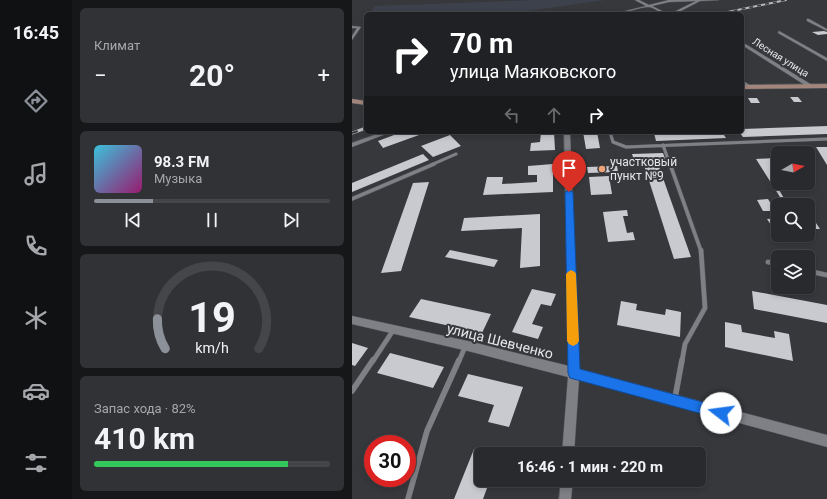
<!DOCTYPE html>
<html lang="ru">
<head>
<meta charset="utf-8">
<style>
	body { margin:0; font-family:Roboto,sans-serif; background:#303235; color:#f1f3f6; height:100vh; display:flex; flex-direction:column; font-size:15px; white-space:nowrap }
	* { box-sizing:border-box; margin:0 }
	p { font-size:13px; color:#a5a7aa }
	.icon { flex:none; width:22px; height:22px; fill:none; stroke:currentColor; stroke-width:2; stroke-linecap:round; stroke-linejoin:round }
	.map { position:relative; flex:1; overflow:hidden }
	.drawer { display:flex; flex-direction:column; gap:8px; padding:8px; background:#161719; width:280px }
	.drawer>* { flex:none }
	.banner { position:absolute; left:12px; top:12px; width:380px; height:122px; border-radius:6px; box-shadow:0 2px 6px #0003,0 0 0 1px #444649; background:#202124; color:#fff; overflow:hidden }
	.needle { width:26px; rotate:81deg }
	.tools { position:absolute; left:419px; top:146px; display:grid; gap:8px }
	.tools a { display:grid; place-items:center; width:44px; height:44px; border-radius:6px; background:#282a2d; box-shadow:0 2px 6px #0003,0 0 0 1px #444649; font-size:20px }
	.speed { position:absolute; left:12px; top:435px; display:flex; gap:8px; font-size:20px; font-weight:700; text-align:center }
	.speed>* { display:grid; place-content:center; width:52px; height:52px; border-radius:50%; background:#282a2d; box-shadow:0 2px 6px #0003,0 0 0 1px #444649; line-height:1 }
	.speed .limit { border:6px solid #d22; background:#fff; color:#111 }
	.pin { position:absolute; display:grid; place-items:center; width:34px; height:34px; color:#fff; margin:-41px -17px; border-radius:50% 50% 50% 0; rotate:-45deg; box-shadow:0 0 4px #0007 }
	.pin .icon { rotate:45deg }
	.me { position:absolute; width:44px; margin:-22px; rotate:285deg; stroke-linejoin:round; filter:drop-shadow(0 0 3px #0008) }
	.turn { display:flex; align-items:center; gap:14px; height:84px; padding:0 20px; font-size:18px }
	.turn .icon { width:52px; height:52px; stroke-width:2.5 }
	.turn b { display:block; font-size:28px; line-height:34px }
	.lanes { display:flex; align-items:center; height:38px; padding:0 20px; background:#0003; justify-content:center; gap:20px; direction:ltr }
	.lanes .off { opacity:.35 }
	.big { font-size:30px; font-weight:700; line-height:1.1 }
	.drawer .card { flex:1; display:flex; flex-direction:column; justify-content:center; gap:6px; min-width:0; padding:0 14px; border-radius:6px; background:#303235 }
	.drawer .dial { align-items:center; gap:0 }
	.dial svg { height:104px; overflow:visible; fill:none; stroke:#444649; stroke-width:7; stroke-linecap:round; text-anchor:middle }
	.dial text { fill:#f1f3f6; stroke:none }
	.song { display:flex; align-items:center; gap:12px }
	.cover { width:48px; height:48px; border-radius:6px; background:linear-gradient(135deg,hsl(190 70% 55%),hsl(320 70% 35%)) }
	.played { height:4px; border-radius:2px; background:linear-gradient(90deg,#8c9099 25%,#444649 25%) }
	.keys { display:flex; justify-content:space-around; direction:ltr }
	.heat { display:flex; justify-content:space-between; align-items:center; font-size:22px; direction:ltr }
	.charge { height:6px; border-radius:3px; background:linear-gradient(90deg,#34c759 82%,#444649 0) }
	.trip { position:absolute; left:122px; top:447px; width:232px; height:40px; border-radius:6px; background:#282a2d; box-shadow:0 2px 6px #0003,0 0 0 1px #444649; font-weight:700; line-height:40px; text-align:center }
	main { display:flex; flex:1; min-height:0 }
	.menu { display:flex; flex-direction:column; width:72px; justify-content:space-around; align-items:center; background:#101112; color:#a5a7aa }
	.menu .icon { width:28px; height:28px }
	.menu .on { color:#8c9099 }
	.menu b { font-size:18px; color:#f1f3f6 }
	.map>svg:first-child { display:block }
	.built { fill:#3d414b }
	.building { fill:#c8cad0 }
	.lines { fill:none; stroke-linecap:round; stroke-linejoin:round }
	.service-far3-casing { stroke:#56575b; stroke-width:3.5 }
	.service-far2-casing { stroke:#56575b; stroke-width:4.5 }
	.service-far1-casing { stroke:#56575b; stroke-width:5.5 }
	.service-casing { stroke:#56575b; stroke-width:6 }
	.minor-casing { stroke:#56575b; stroke-width:1 }
	.secondary-casing { stroke:#56575b; stroke-width:1 }
	.service-far3 { stroke:#7e8086; stroke-width:3 }
	.service-far2 { stroke:#7e8086; stroke-width:3.5 }
	.service-far1 { stroke:#7e8086; stroke-width:4.5 }
	.service { stroke:#7e8086; stroke-width:5.5 }
	.minor { fill:#7e8086; fill-rule:evenodd }
	.secondary { fill:#a2867b; fill-rule:evenodd }
	.rail-far1-casing { stroke:#babbbf; stroke-width:2 }
	.rail-casing { stroke:#babbbf; stroke-width:3 }
	.rail-far1 { stroke:#36383c; stroke-width:1.5; stroke-dasharray:4; stroke-linecap:butt }
	.rail { stroke:#36383c; stroke-width:2; stroke-dasharray:6; stroke-linecap:butt }
	.route { fill:#1a73e8; stroke:#114b97 }
	.slow { fill:#f59e0b }
	.poi-dot { fill:#f0a279; stroke:#36383c; stroke-width:1.5 }
	.labels { text-anchor:middle; stroke-width:4; stroke-linejoin:round; paint-order:stroke }
	.far-street-label { font-size:10px; fill:#e6e7ea; stroke:#36383c }
	.poi-label { font-size:12px; fill:#e6e7ea; stroke:#36383c; text-anchor:start }
	.near-street-label { font-size:14px; fill:#e6e7ea; stroke:#36383c }
</style>
</head>
<body>
<main>
<nav class="menu">
<b>16:45</b>
<svg class="icon on" aria-label="directions" viewBox="0 0 24 24"><path d="M12 3l9 9-9 9-9-9zM9 14v-3h6M13 9l2 2-2 2"/></svg>
<svg class="icon" aria-label="music" viewBox="0 0 24 24"><path d="M9 18V5l10-2v13"/><circle cx="6" cy="18" r="3"/><circle cx="16" cy="16" r="3"/></svg>
<svg class="icon" aria-label="phone" viewBox="0 0 24 24"><path d="M5 4h4l2 5-3 2q2 4 5 5l2-3 5 2v4C11 20 4 13 5 4z"/></svg>
<svg class="icon" aria-label="climate" viewBox="0 0 24 24"><path d="M12 3v18M4 7l16 10M4 17L20 7"/></svg>
<svg class="icon" aria-label="car" viewBox="0 0 24 24"><path d="M5 17H2v-5l4-1 3-4h7l3 4 3 1v5h-3M9 17h6M6 11h13"/><circle cx="7" cy="17" r="2"/><circle cx="17" cy="17" r="2"/></svg>
<svg class="icon" aria-label="filters" viewBox="0 0 24 24"><path d="M4 7h16M4 17h16"/><circle cx="9" cy="7" r="2"/><circle cx="15" cy="17" r="2"/></svg>
</nav>
<section class="drawer">
<div class="card"><p>Климат</p>
<div class="heat"><a>−</a><b class="big">20°</b><a>+</a></div>
</div>
<div class="card">
<div class="song"><i class="cover"></i><div><b>98.3 FM</b><p>Музыка</p></div></div>
<div class="played"></div>
<div class="keys"><svg class="icon" aria-label="previous" viewBox="0 0 24 24"><path d="M18 5L8 12l10 7zM5 5v14"/></svg><svg class="icon" aria-label="pause" viewBox="0 0 24 24"><path d="M8 5v14M16 5v14"/></svg><svg class="icon" aria-label="next" viewBox="0 0 24 24"><path d="M6 5l10 7-10 7zM19 5v14"/></svg></div>
</div>
<div class="card dial"><svg viewBox="0 0 100 80">
<path d="M14 69A42 42 0 1 1 86 69"/>
<path d="M14 69A42 42 0 0 1 8 46" stroke="#8c9099"/>
<text x="50" y="56" font-size="32" font-weight="700">19</text>
<text x="50" y="72" font-size="11">km/h</text>
</svg></div>
<div class="card"><p>Запас хода · 82%</p><b class="big">410 km</b><div class="charge"></div></div>
</section>
<div class="map">
<svg width="475" height="499" viewBox="0 0 475 499">
	<rect width="100%" height="100%" fill="#36383c"/>
	<path class="built" d="M 182,0 L 254,0 L 154,14 L 17,14 L 23,6 Z"/>
	<path class="building" d="M 472,31 L 475,32 L 475,34 L 466,35 L 460,32 Z
		M 438,97 L 446,97 L 450,102 L 442,102 Z
		M 396,98 L 405,98 L 408,103 L 399,103 Z
		M 475,126 L 475,134 L 391,137 L 387,132 L 390,132 L 390,129 Z
		M 39,132 L 64,132 L 67,135 L 31,148 L 26,141 L 42,135 Z
		M 189,132 L 202,132 L 203,150 L 178,151 L 179,143 L 188,142 Z
		M 231,132 L 245,132 L 248,148 L 234,149 Z
		M 336,132 L 370,132 L 374,138 L 304,141 L 302,133 Z
		M 98,135 L 109,146 L 81,157 L 69,146 Z
		M 464,147 L 475,147 L 475,165 Z
		M 311,153 L 315,164 L 306,164 L 339,257 L 322,259 L 292,165 L 289,165 L 289,163 L 283,163 L 280,154 Z
		M 71,154 L 77,160 L 0,192 L 0,183 Z
		M 422,158 L 426,164 L 426,183 L 439,183 L 443,188 L 426,188 L 433,200 L 442,199 L 445,205 L 433,205 L 404,159 Z
		M 201,164 L 201,192 L 131,195 L 135,177 L 151,177 L 150,184 L 185,182 L 185,175 L 176,175 L 176,166 Z
		M 265,166 L 266,172 L 236,173 L 235,167 Z
		M 257,176 L 260,194 L 239,195 L 237,177 Z
		M 77,182 L 49,271 L 29,273 L 61,183 Z
		M 416,199 L 421,207 L 426,207 L 426,231 L 423,231 L 415,219 L 426,218 L 421,211 L 411,211 L 405,200 Z
		M 275,210 L 276,216 L 271,216 L 275,233 L 281,232 L 283,240 L 256,242 L 251,212 Z
		M 188,214 L 188,266 L 168,268 L 170,228 L 109,231 L 112,218 Z
		M 456,220 L 462,220 L 468,229 L 456,229 Z
		M 98,250 L 146,260 L 142,267 L 93,257 Z
		M 180,289 L 204,294 L 199,306 L 189,304 L 180,324 L 191,327 L 186,339 L 160,332 Z
		M 400,291 L 475,305 L 475,323 L 402,309 Z
		M 69,299 L 139,314 L 130,333 L 57,317 Z
		M 269,301 L 285,304 L 284,310 L 313,315 L 314,309 L 329,312 L 328,337 L 265,325 Z
		M 373,322 L 389,325 L 390,332 L 423,338 L 422,331 L 437,334 L 441,361 L 373,347 Z
		M 0,343 L 16,348 L 3,366 L 0,365 Z
		M 38,353 L 92,367 L 81,388 L 25,373 Z
		M 116,374 L 171,387 L 157,427 L 136,422 L 142,405 L 106,396 Z
		M 122,449 L 139,454 L 129,454 L 129,480 L 138,480 L 131,499 L 102,499 Z"/>
	<g class="lines">
		<g class="service-far3-casing">
			<path id="service-far3" d="M 258,132 L 261,142 L 274,147 L 475,139
				M 311,145 L 318,165
				M 79,165 L 104,154"/>
		</g>
		<g class="service-far2-casing">
			<path id="service-far2" d="M 318,164 L 349,251
				M 0,199 L 82,164"/>
		</g>
		<g class="service-far1-casing">
			<path id="service-far1" d="M 416,262 L 426,264
				M 456,271 L 475,275
				M 21,361 L 42,329
				M 107,361 L 113,347
				M 330,361 L 333,344 L 353,308 L 349,250"/>
		</g>
		<g class="service-casing">
			<path id="service" d="M 0,391 L 21,360
				M 323,398 L 330,360
				M 56,499 L 75,431 L 107,360"/>
		</g>
		<g class="minor-casing">
			<path id="minor" d="M 283,0 L 287,0 L 297,5 L 317,0 L 367,0 L 348,1 L 323,14 L 318,14 L 344,1 L 317,2 L 300,6 L 316,14 C 308,14 304,8 297,7 C 291,6 271,14 261,14 L 294,6 Z
				M 455,19 L 457,19 L 475,29 L 475,31 L 455,21 Z
				M 0,26 L 9,27 L 0,40 L 0,36 L 5,28 L 0,28 Z
				M 427,31 L 475,58 L 475,61 L 426,33 Z
				M 390,42 L 460,85 L 460,86 L 456,87 L 390,45 Z
				M 390,80 L 399,86 L 399,88 L 395,88 L 390,83 Z
				M 31,132 L 39,132 L 0,147 L 0,143 Z
				M 212,132 L 218,132 L 227,369 L 475,435 L 475,447 L 227,379 L 222,454 L 210,454 L 216,377 L 120,352 L 0,324 L 0,316 L 120,342 L 217,366 Z
				M 209,480 L 221,480 L 219,499 L 207,499 Z"/>
		</g>
		<g class="secondary-casing">
			<path id="secondary" d="M 475,84 L 475,88 L 390,89 L 390,85 Z
				M 0,99 L 14,101 L 14,105 L 0,103 Z"/>
		</g>
		<use href="#service-far3" class="service-far3"/>
		<use href="#service-far2" class="service-far2"/>
		<use href="#service-far1" class="service-far1"/>
		<use href="#service" class="service"/>
		<use href="#minor" class="minor"/>
		<use href="#secondary" class="secondary"/>
		<g class="rail-far1-casing">
			<path id="rail-far1" d="M 366,14 L 434,0"/>
		</g>
		<g class="rail-casing">
			<path id="rail" d="M 0,133 L 14,128"/>
		</g>
		<use href="#rail-far1" class="rail-far1"/>
		<use href="#rail" class="rail"/>
	</g>
	<path class="route" d="M 217,190 L 221,192 L 228,369 L 369,407 L 373,408 L 375,413 L 373,417 L 369,419 L 218,378 L 216,373 L 213,192 Z"/>
	<path class="slow" d="M 219,270 L 223,272 L 224,274 L 227,341 L 225,344 L 221,346 L 217,344 L 215,341 L 214,274 L 216,272 Z"/>
	<circle class="poi-dot" cx="250" cy="169" r="4"/>
	<g class="labels">
		<g class="far-street-label">
			<text transform="translate(429 57) rotate(32)" y="4">Лесная улица</text>
		</g>
		<g class="poi-label">
			<text x="258" y="166">участковый<tspan x="258" dy="14">пункт №9</tspan></text>
		</g>
		<g class="near-street-label">
			<text transform="translate(148 341) rotate(14)" y="5">улица Шевченко</text>
		</g>
	</g>
</svg>
<div class="tools">
<a><svg class="needle" viewBox="-14 -14 28 28"><path d="M0-13l5 13h-10z" fill="#e53935"/><path d="M0 13l5-13h-10z" fill="#a5a7aa"/></svg></a>
<a><svg class="icon" aria-label="search" viewBox="0 0 24 24"><circle cx="10" cy="10" r="6"/><path d="M15 15l6 6"/></svg></a>
<a><svg class="icon" aria-label="layers" viewBox="0 0 24 24"><path d="M12 4l9 5-9 5-9-5zM3 14l9 5 9-5"/></svg></a>
</div>
<div class="speed"><div class="limit">30</div></div>
<div class="pin" style="left:217px;top:192px;background:#d93025"><svg class="icon" aria-label="arrive" viewBox="0 0 24 24"><path d="M6 21V4h12l-3 4 3 4H6"/></svg></div>
<svg class="me" style="left:369px;top:413px" viewBox="-20 -20 40 40"><circle r="19" fill="#fff"/><path d="M0-13L10 11 0 6-10 11z" fill="#1a73e8"/></svg>
<div class="trip">16:46 · 1 мин · 220 m</div>
<div class="banner">
<div class="turn"><svg class="icon" aria-label="right" viewBox="0 0 24 24"><path d="M7 20v-9h11M14 6l5 5-5 5"/></svg><div><b>70 m</b>улица Маяковского</div></div>
<div class="lanes"><svg class="icon off" aria-label="left" viewBox="0 0 24 24"><path d="M17 20v-9H6M10 6l-5 5 5 5"/></svg><svg class="icon off" aria-label="ahead" viewBox="0 0 24 24"><path d="M12 20V5M6 11l6-6 6 6"/></svg><svg class="icon" aria-label="right" viewBox="0 0 24 24"><path d="M7 20v-9h11M14 6l5 5-5 5"/></svg></div>
</div>
</div>
</main>
</body>
</html>
